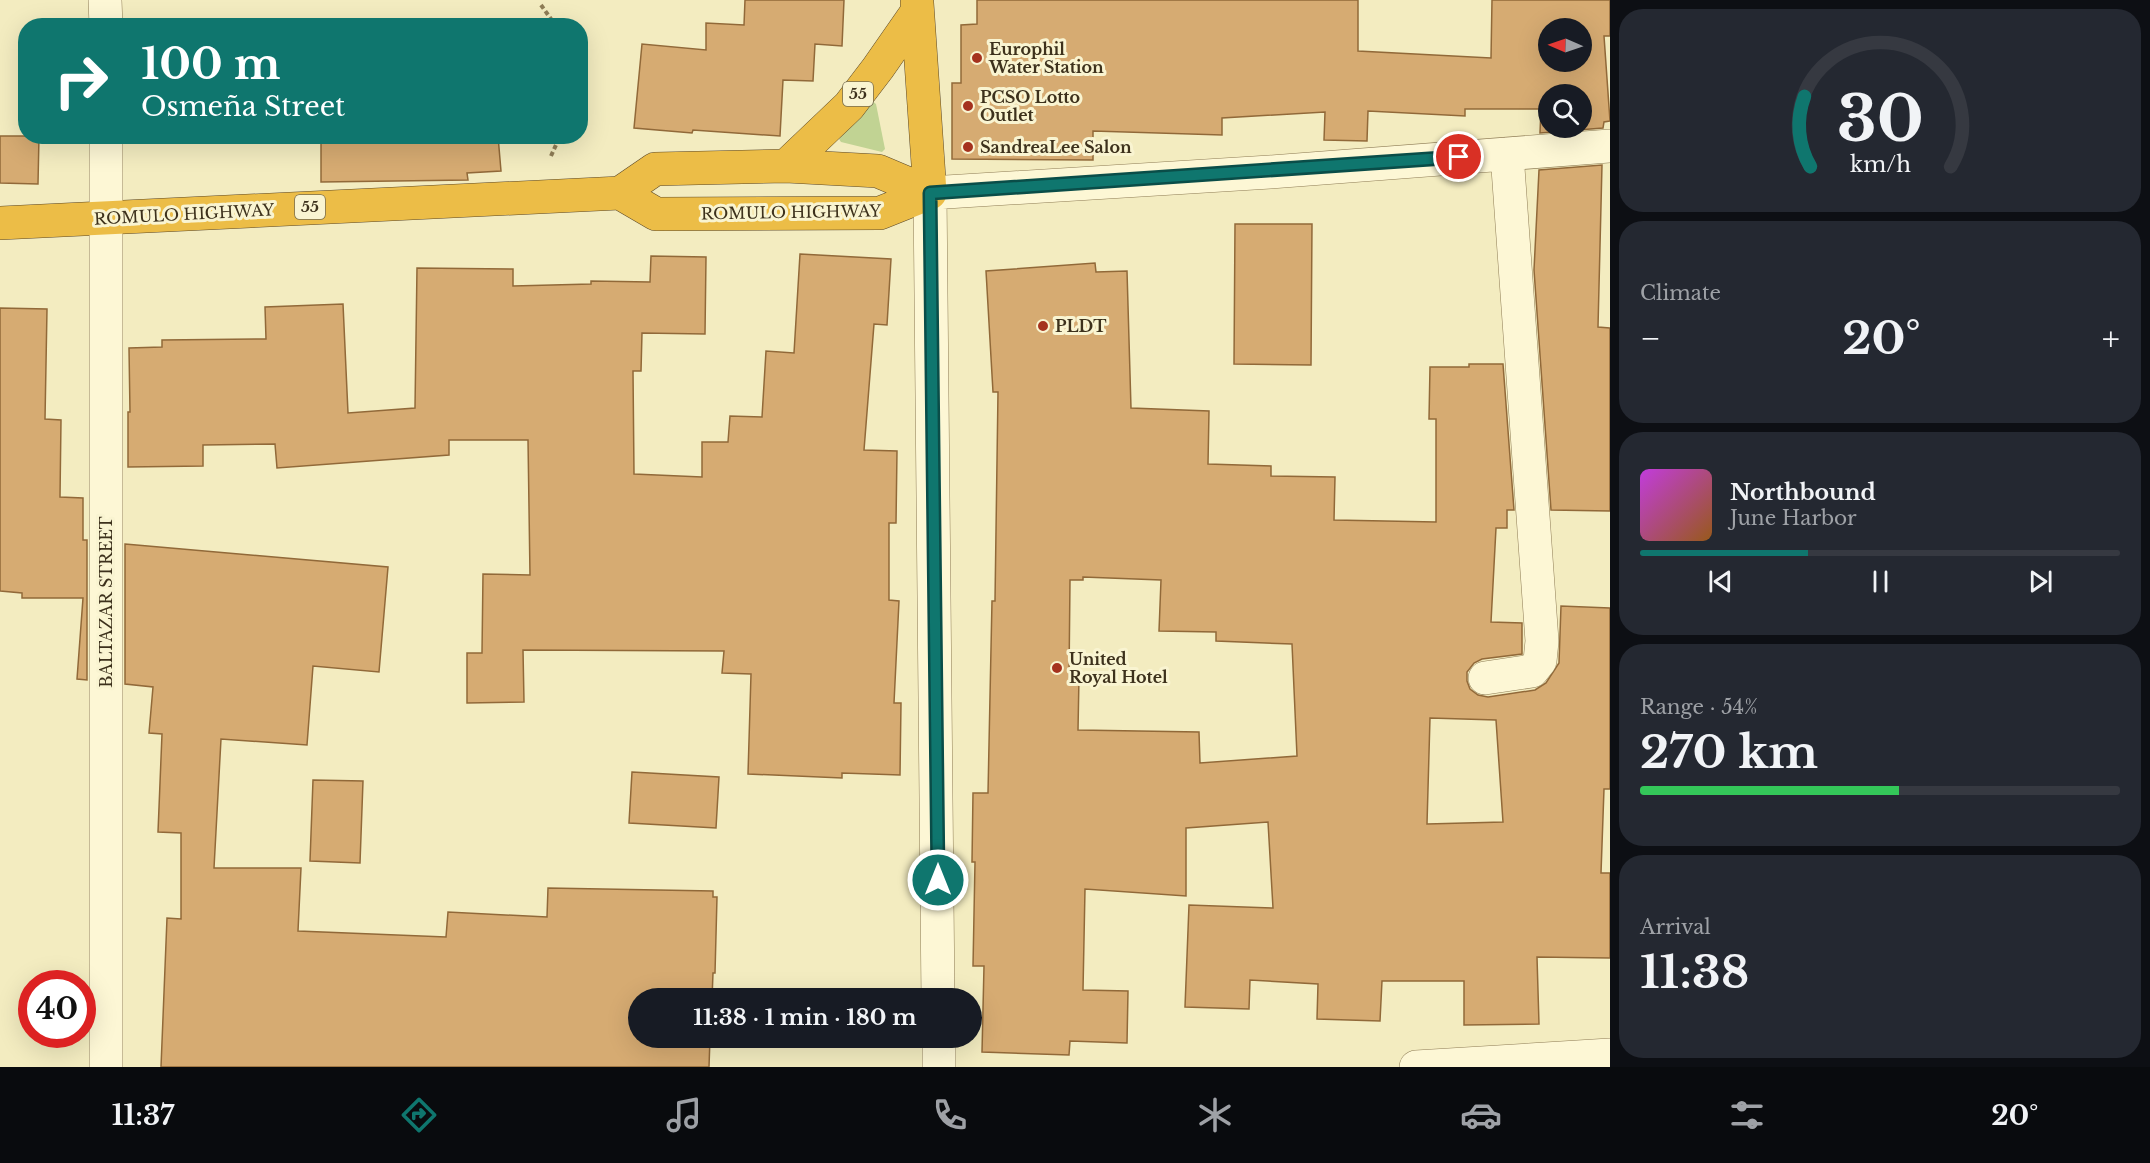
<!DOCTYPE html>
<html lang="en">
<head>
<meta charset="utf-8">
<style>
	body { margin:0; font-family:"Libre Baskerville",serif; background:#242831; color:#f1f3f6; height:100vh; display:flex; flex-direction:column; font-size:22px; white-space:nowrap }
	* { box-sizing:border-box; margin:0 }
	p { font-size:20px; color:#9ea1a6 }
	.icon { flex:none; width:33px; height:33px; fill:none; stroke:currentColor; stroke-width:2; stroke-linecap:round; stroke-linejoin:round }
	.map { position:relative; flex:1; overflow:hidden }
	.details { display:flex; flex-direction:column; gap:9px; padding:9px; background:#0d0f14; width:540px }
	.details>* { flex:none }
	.top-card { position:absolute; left:18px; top:18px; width:570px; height:126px; border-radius:24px; box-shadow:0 6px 24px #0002; background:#0f766e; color:#fff; overflow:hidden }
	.needle { width:39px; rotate:272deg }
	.fabs { position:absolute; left:1538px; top:18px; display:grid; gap:12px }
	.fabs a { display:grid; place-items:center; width:54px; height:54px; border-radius:50%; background:#171b24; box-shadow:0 6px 24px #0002; font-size:30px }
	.speed { position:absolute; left:18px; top:970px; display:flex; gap:12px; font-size:30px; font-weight:700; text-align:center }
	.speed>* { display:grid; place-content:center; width:78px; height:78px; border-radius:50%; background:#171b24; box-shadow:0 6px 24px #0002; line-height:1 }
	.speed .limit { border:9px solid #d22; background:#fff; color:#111 }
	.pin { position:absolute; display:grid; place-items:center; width:51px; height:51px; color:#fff; margin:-26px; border:3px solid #fff; border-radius:50%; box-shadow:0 2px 6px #0007 }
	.me { position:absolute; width:66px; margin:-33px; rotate:0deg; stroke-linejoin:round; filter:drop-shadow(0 0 4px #0008) }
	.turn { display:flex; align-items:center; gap:21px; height:126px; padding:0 24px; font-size:27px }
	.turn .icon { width:78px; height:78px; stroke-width:2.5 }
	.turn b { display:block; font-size:42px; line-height:51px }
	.big { font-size:45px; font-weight:700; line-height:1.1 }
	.details .card { flex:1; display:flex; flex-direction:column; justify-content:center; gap:9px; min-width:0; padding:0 21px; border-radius:24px; background:#242831 }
	.details .dial { align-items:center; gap:0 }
	.dial svg { height:156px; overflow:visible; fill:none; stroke:#363941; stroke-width:7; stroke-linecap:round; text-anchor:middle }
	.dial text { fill:#f1f3f6; stroke:none }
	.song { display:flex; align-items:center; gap:18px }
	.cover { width:72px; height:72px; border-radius:9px; background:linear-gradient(135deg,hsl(290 70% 55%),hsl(30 70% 35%)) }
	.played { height:6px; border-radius:3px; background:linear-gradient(90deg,#0f766e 35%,#363941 35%) }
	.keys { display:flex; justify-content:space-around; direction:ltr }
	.heat { display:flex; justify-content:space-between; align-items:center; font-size:33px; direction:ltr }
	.charge { height:9px; border-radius:4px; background:linear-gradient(90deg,#34c759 54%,#363941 0) }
	.trip { position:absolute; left:628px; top:988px; width:354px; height:60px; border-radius:30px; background:#171b24; box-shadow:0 6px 24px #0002; font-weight:700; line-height:60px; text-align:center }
	.menu { display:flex; height:96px; justify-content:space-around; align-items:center; background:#090b0e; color:#9ea1a6 }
	.menu .icon { width:42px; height:42px }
	.menu .selected { color:#0f766e }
	.menu b { font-size:27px; color:#f1f3f6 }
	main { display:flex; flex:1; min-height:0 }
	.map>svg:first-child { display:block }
	.green { fill:#c1d393 }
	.building { fill:#d6ab72; stroke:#916939; stroke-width:1.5; fill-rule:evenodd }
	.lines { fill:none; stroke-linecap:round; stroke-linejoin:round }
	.minor-casing { stroke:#8f7d56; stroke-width:34 }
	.highway-casing { stroke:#5c492a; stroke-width:34 }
	.path { stroke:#8f7d56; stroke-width:4; stroke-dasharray:4.5 3; stroke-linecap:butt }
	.minor { stroke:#fdf7d5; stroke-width:33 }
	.highway { stroke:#ecbd47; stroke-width:33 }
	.route-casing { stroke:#0a4d48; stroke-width:15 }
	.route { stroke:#0f766e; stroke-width:10 }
	.poi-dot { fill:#a5321e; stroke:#f9f4d1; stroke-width:2 }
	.labels { text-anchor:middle; stroke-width:6; stroke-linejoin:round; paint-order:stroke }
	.shield { fill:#f9f4d1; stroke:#756c52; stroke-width:1.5 }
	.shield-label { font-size:15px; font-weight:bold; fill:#3d311c }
	.poi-label { font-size:16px; font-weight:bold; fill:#3d311c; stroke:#f9f4d1; text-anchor:start }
	.street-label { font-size:16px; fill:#3d311c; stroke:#f9f4d1 }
</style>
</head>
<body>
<main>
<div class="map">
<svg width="1610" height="1067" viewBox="0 0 1610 1067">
	<rect width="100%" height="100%" fill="#f3ecc0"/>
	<path class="green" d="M 872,101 L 876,104 L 885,149 L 882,152 L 841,142 L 839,139 Z"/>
	<path class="building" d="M 745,0 L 844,0 L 842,46 L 815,44 L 813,81 L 783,80 L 780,136 L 693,130 L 692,133 L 634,128 L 642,44 L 706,50 L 706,23 L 744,25 Z
		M 977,0 L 1358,0 L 1358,51 L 1491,58 L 1492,0 L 1610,0 L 1610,36 L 1604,36 L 1610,121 L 1604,122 L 1603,128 L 1540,133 L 1541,109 L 1465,109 L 1465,116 L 1368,111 L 1367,141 L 1324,140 L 1325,112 L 1222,118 L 1222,135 L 1093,131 L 1093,160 L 952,159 L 952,83 L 961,83 L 961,25 L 977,24 ZM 1548,28 L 1581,28 L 1581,62 L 1548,62 ZM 1548,94 L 1581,94 L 1581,128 L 1548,128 Z
		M 0,136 L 39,136 L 38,184 L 0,183 Z
		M 321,136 L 498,136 L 501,171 L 467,173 L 468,180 L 321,182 Z
		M 1602,165 L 1598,327 L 1610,328 L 1610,511 L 1551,510 L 1534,270 L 1539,170 Z
		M 1235,224 L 1312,224 L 1311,365 L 1234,364 Z
		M 800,254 L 891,259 L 887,325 L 874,324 L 864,450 L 897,451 L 896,523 L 889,523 L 889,600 L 899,601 L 894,703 L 901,703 L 900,775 L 842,773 L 842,778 L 748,774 L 751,674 L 722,673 L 724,651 L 523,650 L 524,702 L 467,703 L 467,653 L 482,653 L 483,574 L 530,575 L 528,440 L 449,440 L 449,455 L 277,468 L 275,444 L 203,445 L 203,466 L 128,467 L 128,412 L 130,412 L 129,348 L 162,347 L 162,340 L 266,339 L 265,307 L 343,304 L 348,413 L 415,408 L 417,268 L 513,269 L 513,286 L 591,284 L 591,281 L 650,282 L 651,256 L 706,257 L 705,334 L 642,333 L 641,371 L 633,371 L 634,474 L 702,477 L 702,442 L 728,442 L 730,416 L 762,417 L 766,351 L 794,353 Z
		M 1095,263 L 1096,272 L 1127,271 L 1131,408 L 1209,411 L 1208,464 L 1271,466 L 1271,476 L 1335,477 L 1334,520 L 1436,522 L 1436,419 L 1429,419 L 1430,367 L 1469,367 L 1469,364 L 1503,364 L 1514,510 L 1507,510 L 1507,528 L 1496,528 L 1491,622 L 1522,623 L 1522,654 L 1482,659 L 1474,663 L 1467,672 L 1467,681 L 1470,689 L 1478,695 L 1488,697 L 1535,690 L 1546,683 L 1559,663 L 1561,606 L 1610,608 L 1610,789 L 1604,789 L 1601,873 L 1610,873 L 1610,958 L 1537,957 L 1539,1024 L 1464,1025 L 1464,981 L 1382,981 L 1380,1021 L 1317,1019 L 1318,984 L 1250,980 L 1249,1009 L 1185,1007 L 1189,905 L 1273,908 L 1268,822 L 1186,828 L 1186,896 L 1085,889 L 1083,990 L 1128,991 L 1127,1043 L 1070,1041 L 1069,1055 L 982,1052 L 984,966 L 973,966 L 975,862 L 972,862 L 973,793 L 988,793 L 992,601 L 995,601 L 998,392 L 993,392 L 986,271 ZM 1083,577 L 1161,580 L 1159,631 L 1216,632 L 1216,641 L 1292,644 L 1297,756 L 1200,763 L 1199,732 L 1078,730 L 1079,677 L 1069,677 L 1070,580 L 1083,580 ZM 1430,718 L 1496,720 L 1503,822 L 1427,824 Z
		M 0,308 L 47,309 L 45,419 L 61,420 L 60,497 L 83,498 L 83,540 L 87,540 L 87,680 L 77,679 L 83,598 L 22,598 L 22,593 L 0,591 Z
		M 125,544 L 388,567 L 379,672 L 313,666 L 307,745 L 221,739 L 214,868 L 301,868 L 298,931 L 446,937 L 448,912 L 547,917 L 548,888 L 713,891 L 713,897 L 717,897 L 715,973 L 713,973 L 712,999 L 639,999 L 639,1038 L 710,1038 L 709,1067 L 161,1067 L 167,918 L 181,919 L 181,833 L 158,832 L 162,734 L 149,733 L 153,687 L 125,684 Z
		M 632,772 L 719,777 L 716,828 L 629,823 Z
		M 313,780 L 363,781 L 360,863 L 310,861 Z"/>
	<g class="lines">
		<g class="minor-casing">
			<path id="minor" d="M 105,0 L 106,26
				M 1485,678 L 1532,671 L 1540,661 L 1542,641 L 1507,154
				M 938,999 L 930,193 L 1270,172 L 1610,146
				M 939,1038 L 939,1067
				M 106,1067 L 106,136
				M 1416,1067 L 1610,1055"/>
		</g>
		<g class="highway-casing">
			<path id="highway" d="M 917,3 L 930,193
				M 786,166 L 849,106 L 878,68 L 917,12
				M 620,193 L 656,214 L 880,213 L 930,193
				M 0,223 L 620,193 L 655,169 L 786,166 L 878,171 L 930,193"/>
		</g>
		<path class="path" d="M 541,5 L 556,26
			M 551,156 L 560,136"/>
		<use href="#minor" class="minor"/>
		<use href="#highway" class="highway"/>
	</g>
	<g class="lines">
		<g class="route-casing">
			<path id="route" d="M 938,880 L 930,193 L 1459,157"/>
		</g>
		<use href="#route" class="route"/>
	</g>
	<g class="poi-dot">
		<circle cx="977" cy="58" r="6"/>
		<circle cx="968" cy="106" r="6"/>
		<circle cx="968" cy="147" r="6"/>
		<circle cx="1043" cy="326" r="6"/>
		<circle cx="1057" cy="668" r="6"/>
	</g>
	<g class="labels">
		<g class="shield">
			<rect x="843" y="82" width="30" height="24" rx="4.5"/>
			<rect x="295" y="195" width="30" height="24" rx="4.5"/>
		</g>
		<g class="shield-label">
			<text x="858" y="99">55</text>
			<text x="310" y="212">55</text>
		</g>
		<g class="poi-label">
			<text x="989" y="55">Europhil<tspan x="989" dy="18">Water Station</tspan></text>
			<text x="980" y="103">PCSO Lotto<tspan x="980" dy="18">Outlet</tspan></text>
			<text x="980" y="153">SandreaLee Salon</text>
			<text x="1055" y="332">PLDT</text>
			<text x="1069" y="665">United<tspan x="1069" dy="18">Royal Hotel</tspan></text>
		</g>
		<g class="street-label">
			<text transform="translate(791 212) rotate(-1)" y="6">ROMULO HIGHWAY</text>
			<text transform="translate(184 214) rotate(-3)" y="6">ROMULO HIGHWAY</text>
			<text transform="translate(106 602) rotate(-90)" y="6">BALTAZAR STREET</text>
		</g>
	</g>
</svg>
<div class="fabs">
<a><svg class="needle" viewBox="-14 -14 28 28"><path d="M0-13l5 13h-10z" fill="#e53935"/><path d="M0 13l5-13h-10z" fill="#9ea1a6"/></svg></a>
<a><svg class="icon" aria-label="search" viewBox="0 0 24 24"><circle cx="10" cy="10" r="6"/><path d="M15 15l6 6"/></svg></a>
</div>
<div class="speed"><div class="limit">40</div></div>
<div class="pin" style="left:1459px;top:157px;background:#d93025"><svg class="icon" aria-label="arrive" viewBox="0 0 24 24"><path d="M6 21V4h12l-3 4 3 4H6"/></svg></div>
<svg class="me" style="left:938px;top:880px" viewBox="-20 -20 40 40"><circle r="17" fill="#0f766e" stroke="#fff" stroke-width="3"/><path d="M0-11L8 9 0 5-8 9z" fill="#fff"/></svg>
<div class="trip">11:38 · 1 min · 180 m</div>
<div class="top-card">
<div class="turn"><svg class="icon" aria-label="right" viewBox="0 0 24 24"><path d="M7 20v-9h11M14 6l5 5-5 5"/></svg><div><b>100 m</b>Osmeña Street</div></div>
</div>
</div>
<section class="details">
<div class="card dial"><svg viewBox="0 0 100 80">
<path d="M14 69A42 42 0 1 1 86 69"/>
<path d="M14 69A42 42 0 0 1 11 33" stroke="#0f766e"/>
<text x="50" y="56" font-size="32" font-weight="700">30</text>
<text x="50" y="72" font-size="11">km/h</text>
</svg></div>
<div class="card"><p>Climate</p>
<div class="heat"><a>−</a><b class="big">20°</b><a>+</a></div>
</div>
<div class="card">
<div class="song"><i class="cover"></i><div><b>Northbound</b><p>June Harbor</p></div></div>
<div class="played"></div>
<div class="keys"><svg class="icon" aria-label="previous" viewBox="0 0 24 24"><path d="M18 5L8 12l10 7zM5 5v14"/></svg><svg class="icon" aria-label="pause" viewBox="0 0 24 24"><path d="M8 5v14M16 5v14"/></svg><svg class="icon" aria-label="next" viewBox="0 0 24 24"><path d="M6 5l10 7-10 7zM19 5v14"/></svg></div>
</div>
<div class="card"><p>Range · 54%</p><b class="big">270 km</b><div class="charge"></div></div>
<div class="card"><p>Arrival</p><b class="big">11:38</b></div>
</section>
</main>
<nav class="menu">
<b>11:37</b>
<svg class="icon selected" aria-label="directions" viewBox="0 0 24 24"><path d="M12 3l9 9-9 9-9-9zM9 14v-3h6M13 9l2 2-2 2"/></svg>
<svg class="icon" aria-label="music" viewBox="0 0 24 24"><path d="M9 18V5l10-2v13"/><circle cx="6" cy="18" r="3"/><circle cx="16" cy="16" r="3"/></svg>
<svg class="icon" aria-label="phone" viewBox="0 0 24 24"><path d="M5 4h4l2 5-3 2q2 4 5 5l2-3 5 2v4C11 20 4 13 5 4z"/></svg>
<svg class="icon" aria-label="climate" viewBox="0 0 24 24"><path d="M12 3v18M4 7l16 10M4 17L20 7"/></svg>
<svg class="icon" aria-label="car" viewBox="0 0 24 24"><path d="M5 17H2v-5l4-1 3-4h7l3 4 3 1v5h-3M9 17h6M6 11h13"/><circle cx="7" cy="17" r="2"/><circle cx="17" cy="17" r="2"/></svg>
<svg class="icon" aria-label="filters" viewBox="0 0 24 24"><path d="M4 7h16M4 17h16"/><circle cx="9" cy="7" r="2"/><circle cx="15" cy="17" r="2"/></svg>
<b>20°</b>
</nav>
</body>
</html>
